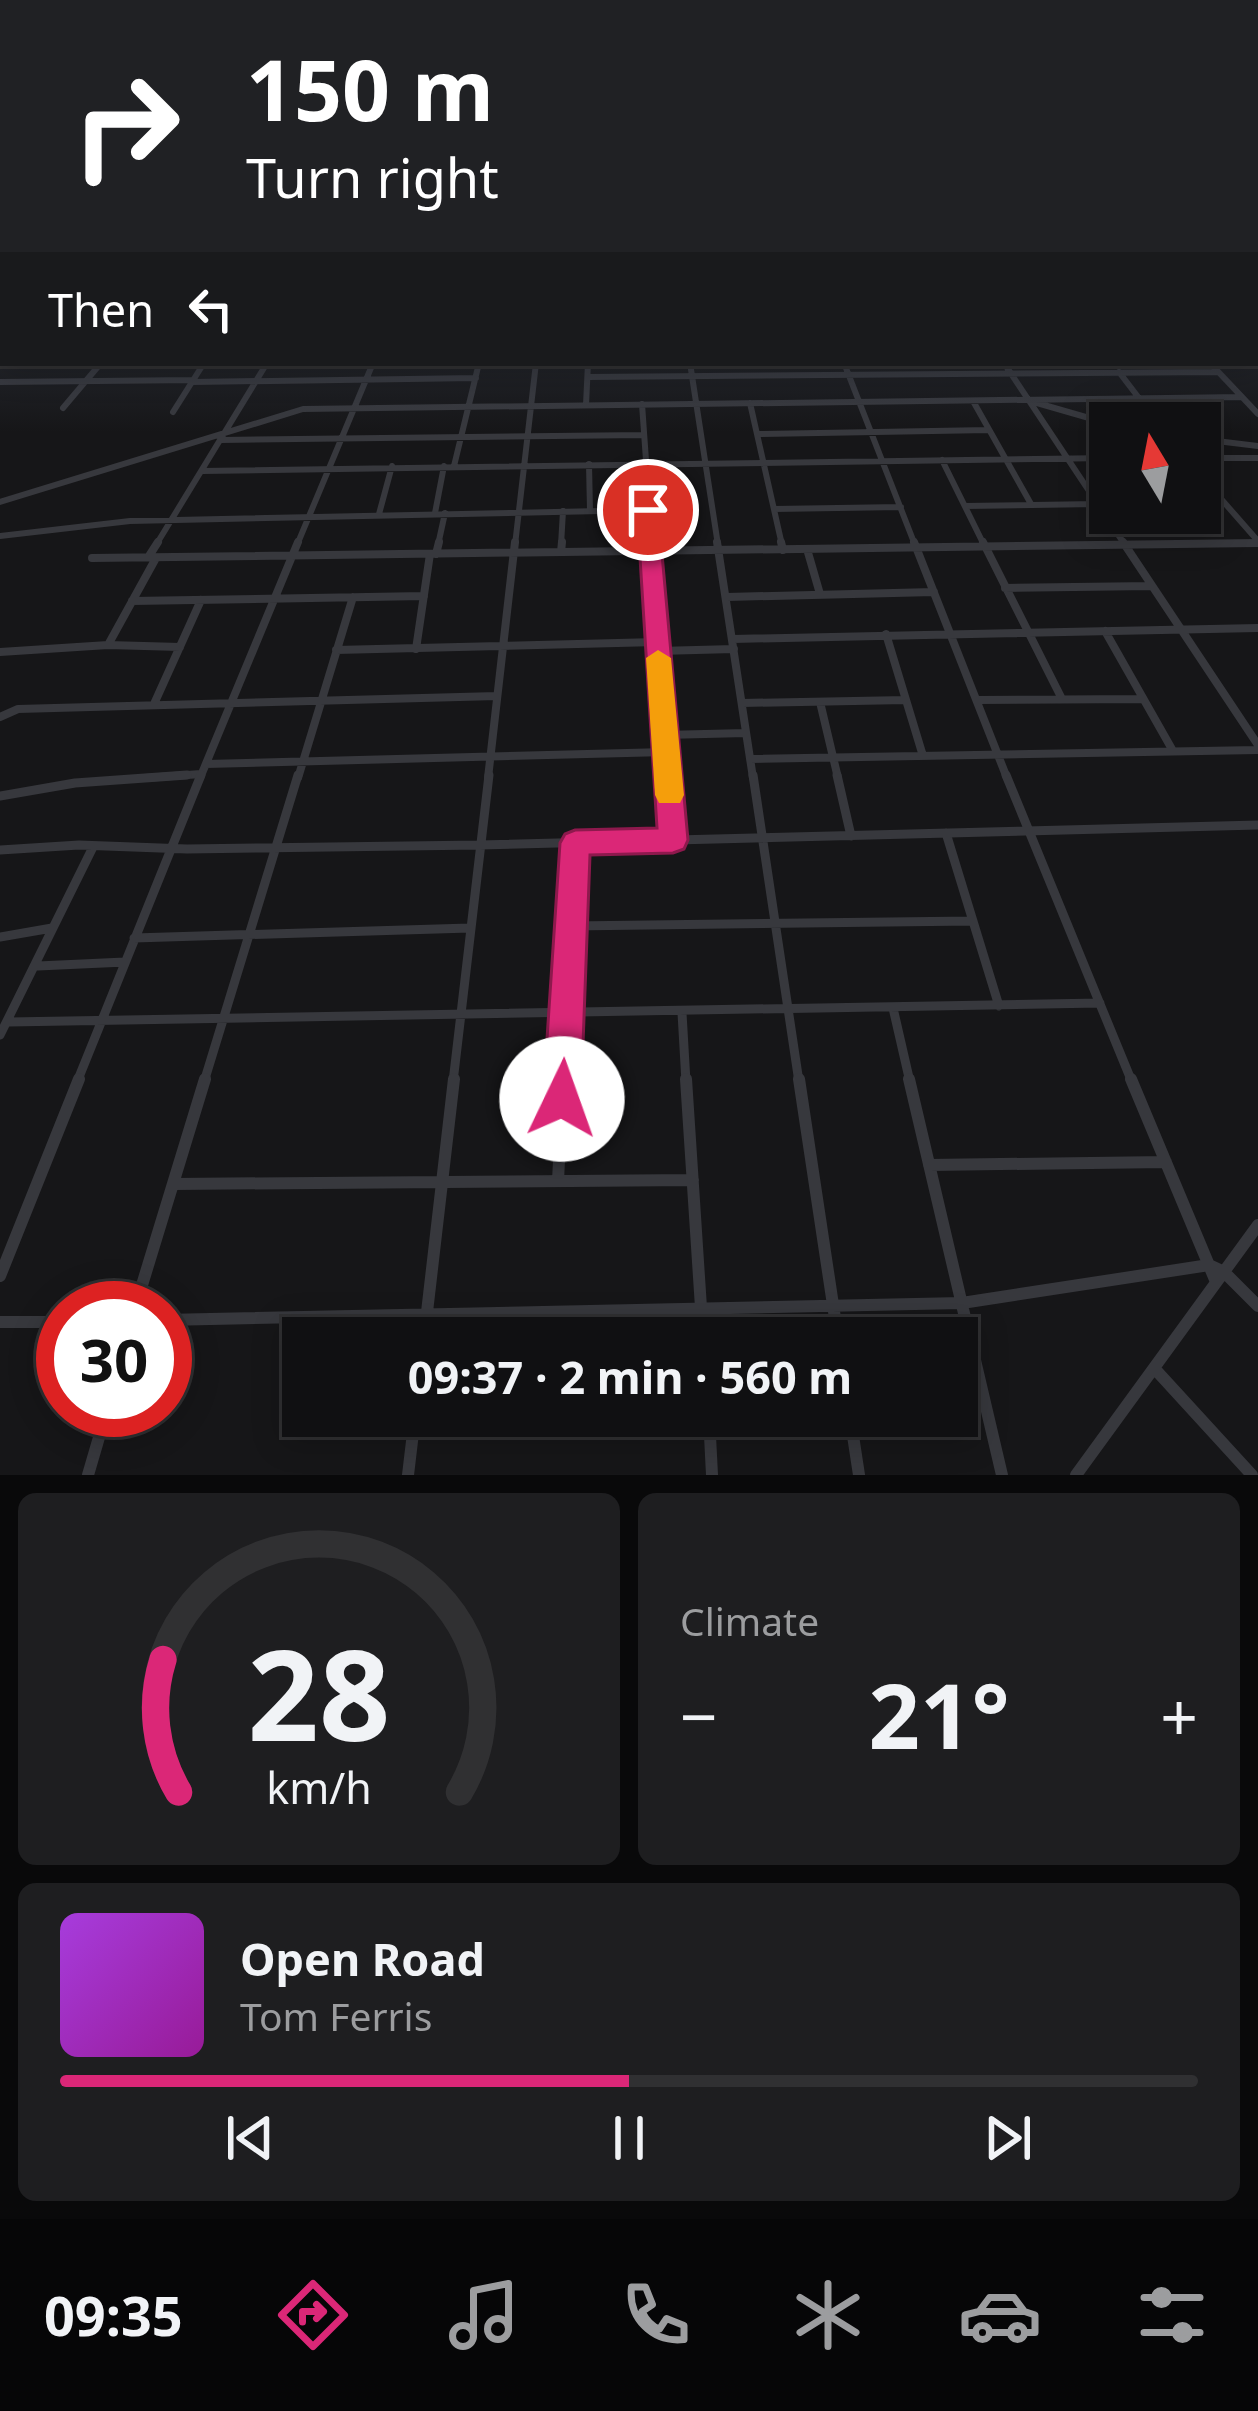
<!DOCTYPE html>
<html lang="en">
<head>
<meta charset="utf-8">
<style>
	body { margin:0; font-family:"Noto Sans",sans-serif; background:#1e1e20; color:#f1f3f6; height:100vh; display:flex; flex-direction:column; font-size:45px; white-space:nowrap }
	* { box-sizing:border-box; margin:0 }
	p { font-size:39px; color:#9c9d9f }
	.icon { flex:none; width:66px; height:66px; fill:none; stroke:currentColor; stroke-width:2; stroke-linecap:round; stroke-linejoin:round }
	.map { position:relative; height:1475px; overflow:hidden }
	.panel { display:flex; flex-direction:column; gap:18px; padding:18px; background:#09090a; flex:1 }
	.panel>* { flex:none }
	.banner { position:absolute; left:0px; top:0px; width:1260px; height:366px; box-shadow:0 6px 30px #0003,0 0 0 3px #303032; background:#202124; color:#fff; overflow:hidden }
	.needle { width:78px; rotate:350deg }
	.buttons { position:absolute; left:1089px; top:402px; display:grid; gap:24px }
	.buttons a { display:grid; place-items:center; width:132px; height:132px; border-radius:0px; background:#101012; box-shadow:0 6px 30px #0003,0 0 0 3px #303032; font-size:60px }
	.speed { position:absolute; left:36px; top:1281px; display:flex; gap:24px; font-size:60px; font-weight:700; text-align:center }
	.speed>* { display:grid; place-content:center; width:156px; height:156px; border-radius:50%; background:#101012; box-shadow:0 6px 30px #0003,0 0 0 3px #303032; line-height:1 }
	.speed .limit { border:18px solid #d22; background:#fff; color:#111 }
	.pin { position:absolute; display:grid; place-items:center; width:102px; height:102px; color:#fff; margin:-51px; border:6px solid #fff; border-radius:50%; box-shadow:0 3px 12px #0007 }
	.me { position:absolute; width:132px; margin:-66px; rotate:3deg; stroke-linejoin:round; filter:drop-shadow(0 0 9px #0008) }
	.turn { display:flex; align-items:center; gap:42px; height:252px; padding:0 48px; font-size:54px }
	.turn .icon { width:156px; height:156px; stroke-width:2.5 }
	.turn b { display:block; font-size:84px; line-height:102px }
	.then { display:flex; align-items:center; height:114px; padding:0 48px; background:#0003; gap:24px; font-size:45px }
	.big { font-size:90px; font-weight:700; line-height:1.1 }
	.panel .widget { flex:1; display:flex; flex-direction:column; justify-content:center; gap:18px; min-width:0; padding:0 42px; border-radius:18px; background:#1e1e20 }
	.panel .dial { align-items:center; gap:0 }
	.dial svg { height:312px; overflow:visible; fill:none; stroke:#303032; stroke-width:7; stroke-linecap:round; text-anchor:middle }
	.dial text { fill:#f1f3f6; stroke:none }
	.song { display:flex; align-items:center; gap:36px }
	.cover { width:144px; height:144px; border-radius:18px; background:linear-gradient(135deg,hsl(280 70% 55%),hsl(300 70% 35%)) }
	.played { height:12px; border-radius:6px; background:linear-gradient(90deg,#db2777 50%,#303032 50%) }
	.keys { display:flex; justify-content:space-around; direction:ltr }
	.heat { display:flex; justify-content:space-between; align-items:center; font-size:66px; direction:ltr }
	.panel .tiles { flex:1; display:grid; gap:18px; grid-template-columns:1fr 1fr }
	.widget:last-child { grid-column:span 2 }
	.trip { position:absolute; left:282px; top:1317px; width:696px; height:120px; border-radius:0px; background:#101012; box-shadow:0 6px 30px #0003,0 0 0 3px #303032; font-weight:700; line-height:120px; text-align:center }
	.menu { display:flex; height:192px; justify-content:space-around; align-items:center; background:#060607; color:#9c9d9f }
	.menu .icon { width:84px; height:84px }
	.menu .active { color:#db2777 }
	.menu b { font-size:54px; color:#f1f3f6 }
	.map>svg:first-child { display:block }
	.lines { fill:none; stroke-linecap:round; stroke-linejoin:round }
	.street-far3 { stroke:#37383d; stroke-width:6 }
	.street-far2 { stroke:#37383d; stroke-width:8 }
	.street-far1 { stroke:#37383d; stroke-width:9 }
	.street { stroke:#37383d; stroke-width:12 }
	.route { fill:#db2777; stroke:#8e194d; stroke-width:3 }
	.slow { fill:#f59e0b }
</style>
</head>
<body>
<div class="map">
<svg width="1258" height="1475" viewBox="0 0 1258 1475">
	<rect width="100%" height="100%" fill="#161618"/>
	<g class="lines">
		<path class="street-far3" d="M 690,363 L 718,545
			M 844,363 L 915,545
			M 1004,363 L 1125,545
			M 1210,363 L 1258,414
			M 1119,372 L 1158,423
			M 588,377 L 1218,372
			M 0,382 L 193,380
			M 192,382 L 476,378
			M 973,401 L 1031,504
			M 750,403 L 782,545
			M 1037,403 L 1110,424
			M 642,404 L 652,545
			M 586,405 L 588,363
			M 63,408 L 101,363
			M 173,412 L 204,363
			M 757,434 L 989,430
			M 1200,439 L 1258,446
			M 221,440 L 644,435
			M 1200,458 L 1258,458
			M 942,460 L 984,545
			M 589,464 L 590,510
			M 454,466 L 479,363
			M 202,471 L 1110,458
			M 1200,475 L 1258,541
			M 0,502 L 303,409 L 1242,397
			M 965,506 L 1097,504
			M 774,509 L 901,507
			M 435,513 L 444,466
			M 379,514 L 392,466
			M 0,536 L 130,521 L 648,510
			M 156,545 L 267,363
			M 297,545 L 373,363
			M 438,545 L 445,513
			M 515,545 L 536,363
			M 561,545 L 563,511
			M 1136,545 L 1258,543"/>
		<path class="street-far2" d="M 652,542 L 669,778
			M 717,542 L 753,778
			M 781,542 L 783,550
			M 914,542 L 1007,778
			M 983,542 L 1062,699
			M 1123,542 L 1258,745
			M 807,549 L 820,594
			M 561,552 L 562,542
			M 436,554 L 439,542
			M 149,556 L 158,542
			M 92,558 L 1258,543
			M 1005,588 L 1151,586
			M 727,597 L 934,592
			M 132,601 L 424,596
			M 1105,631 L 1173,751
			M 886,634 L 923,756
			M 733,639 L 1258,628
			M 108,645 L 156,558
			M 416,649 L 430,554
			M 336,650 L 657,642
			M 658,651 L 734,649
			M 0,652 L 108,645 L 180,647
			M 977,700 L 1143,699
			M 820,702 L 838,778
			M 742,703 L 906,700
			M 154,704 L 201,600
			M 0,717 L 18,709 L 497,696
			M 664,735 L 746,733
			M 750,759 L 1258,750
			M 206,764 L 666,752
			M 145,778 L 201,774
			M 200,778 L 298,542
			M 298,778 L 353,597
			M 488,778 L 515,542"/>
		<path class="street-far1" d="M 668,775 L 673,840
			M 753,775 L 799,1082
			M 837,775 L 851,836
			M 1006,775 L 1132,1082
			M 0,796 L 75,783 L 187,775
			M 946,833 L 999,1006
			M 0,850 L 79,845 L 187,849 L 480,845 L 1258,825
			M 571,926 L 973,921
			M 0,937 L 52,928
			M 134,938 L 470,928
			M 38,966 L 125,962
			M 893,1008 L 910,1082
			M 682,1013 L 686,1082
			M 9,1022 L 1100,1003
			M 0,1035 L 93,847
			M 77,1082 L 201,775
			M 204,1082 L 298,775
			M 453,1082 L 489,775
			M 563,1082 L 576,843"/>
		<path class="street" d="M 686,1079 L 703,1338
			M 799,1079 L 838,1338
			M 909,1079 L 1002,1475
			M 1131,1079 L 1216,1282
			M 929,1165 L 1166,1162
			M 558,1181 L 563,1079
			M 174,1184 L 693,1180
			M 0,1276 L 79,1079
			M 135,1308 L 205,1079
			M 165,1320 L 962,1303 L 1209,1265 L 1224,1272 L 1258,1306
			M 0,1322 L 63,1322
			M 424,1338 L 454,1079
			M 1154,1368 L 1252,1475
			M 709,1416 L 712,1475
			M 850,1416 L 859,1475
			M 88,1475 L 107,1410
			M 408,1475 L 415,1416
			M 1076,1475 L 1258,1225"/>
	</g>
	<linearGradient id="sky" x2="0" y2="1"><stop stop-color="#0c0c0d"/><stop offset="0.52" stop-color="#363c48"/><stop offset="1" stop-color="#363c48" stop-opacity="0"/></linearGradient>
	<rect width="1258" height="432" fill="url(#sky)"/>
	<path class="route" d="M 648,504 L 658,510 L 688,840 L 684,849 L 673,853 L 590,855 L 581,1099 L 575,1112 L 562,1117 L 549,1112 L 543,1099 L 560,843 L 565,834 L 575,830 L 657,828 L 637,510 Z"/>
	<path class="slow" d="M 658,650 L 671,658 L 684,795 L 680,803 L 659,803 L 655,795 L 646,658 Z"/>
</svg>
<div class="buttons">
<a><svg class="needle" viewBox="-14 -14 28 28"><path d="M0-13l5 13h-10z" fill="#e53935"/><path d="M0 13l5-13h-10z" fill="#9c9d9f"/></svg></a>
</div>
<div class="speed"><div class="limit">30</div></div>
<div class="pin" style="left:648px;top:510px;background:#d93025"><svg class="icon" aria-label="arrive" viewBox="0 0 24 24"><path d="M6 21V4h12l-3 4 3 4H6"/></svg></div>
<svg class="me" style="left:562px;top:1099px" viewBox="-20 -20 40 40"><circle r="19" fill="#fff"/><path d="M0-13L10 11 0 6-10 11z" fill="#db2777"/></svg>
<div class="trip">09:37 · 2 min · 560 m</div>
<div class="banner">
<div class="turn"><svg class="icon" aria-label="right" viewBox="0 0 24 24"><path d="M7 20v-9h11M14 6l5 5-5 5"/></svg><div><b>150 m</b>Turn right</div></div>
<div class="then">Then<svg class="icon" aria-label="left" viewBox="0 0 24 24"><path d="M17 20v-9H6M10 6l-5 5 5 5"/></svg></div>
</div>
</div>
<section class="panel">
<div class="tiles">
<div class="widget dial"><svg viewBox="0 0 100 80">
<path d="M14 69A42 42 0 1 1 86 69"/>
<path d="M14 69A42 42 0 0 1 10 35" stroke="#db2777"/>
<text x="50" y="56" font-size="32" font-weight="700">28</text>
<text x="50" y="72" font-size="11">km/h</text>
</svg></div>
<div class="widget"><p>Climate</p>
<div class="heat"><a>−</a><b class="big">21°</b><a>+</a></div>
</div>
<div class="widget">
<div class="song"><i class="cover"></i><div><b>Open Road</b><p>Tom Ferris</p></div></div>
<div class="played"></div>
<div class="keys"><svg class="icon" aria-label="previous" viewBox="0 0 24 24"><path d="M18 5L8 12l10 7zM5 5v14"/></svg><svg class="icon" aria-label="pause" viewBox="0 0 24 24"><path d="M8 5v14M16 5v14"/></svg><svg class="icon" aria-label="next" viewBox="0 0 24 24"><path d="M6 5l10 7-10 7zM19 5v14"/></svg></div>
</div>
</div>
</section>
<nav class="menu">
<b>09:35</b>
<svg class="icon active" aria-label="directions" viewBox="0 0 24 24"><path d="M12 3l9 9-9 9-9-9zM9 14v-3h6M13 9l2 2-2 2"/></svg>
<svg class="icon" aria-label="music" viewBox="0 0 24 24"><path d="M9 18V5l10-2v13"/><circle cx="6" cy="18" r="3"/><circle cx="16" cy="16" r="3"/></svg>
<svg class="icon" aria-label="phone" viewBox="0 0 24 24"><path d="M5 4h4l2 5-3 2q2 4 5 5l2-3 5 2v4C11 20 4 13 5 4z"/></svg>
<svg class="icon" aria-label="climate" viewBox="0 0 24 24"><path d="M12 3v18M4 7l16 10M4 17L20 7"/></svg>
<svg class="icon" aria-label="car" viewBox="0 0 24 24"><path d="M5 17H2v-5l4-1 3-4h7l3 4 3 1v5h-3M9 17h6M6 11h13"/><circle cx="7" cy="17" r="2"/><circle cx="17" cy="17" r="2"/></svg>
<svg class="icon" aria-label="filters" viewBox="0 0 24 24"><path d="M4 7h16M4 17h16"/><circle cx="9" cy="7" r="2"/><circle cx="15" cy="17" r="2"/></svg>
</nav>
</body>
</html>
